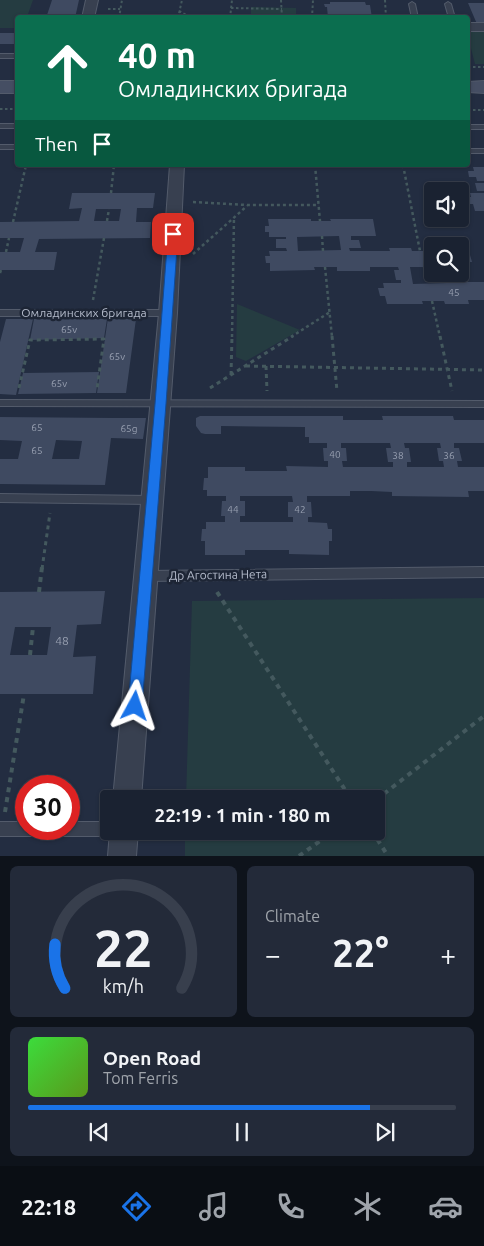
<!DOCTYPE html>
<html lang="en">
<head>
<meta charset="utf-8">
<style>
	body { margin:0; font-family:Ubuntu,sans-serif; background:#232a39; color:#f1f3f6; height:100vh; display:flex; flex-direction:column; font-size:19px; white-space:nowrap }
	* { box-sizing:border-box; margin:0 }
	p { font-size:16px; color:#9fa4ab }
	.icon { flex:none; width:28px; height:28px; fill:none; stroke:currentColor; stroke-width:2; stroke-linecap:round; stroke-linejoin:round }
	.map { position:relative; height:856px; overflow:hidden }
	.drawer { display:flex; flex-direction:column; gap:10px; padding:10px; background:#0e131b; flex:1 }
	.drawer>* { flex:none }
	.hud { position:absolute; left:15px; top:15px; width:455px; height:152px; border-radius:5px; box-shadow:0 1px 4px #0004,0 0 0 1px #383f4d; background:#0b6e4f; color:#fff; overflow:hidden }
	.fabs { position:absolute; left:424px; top:182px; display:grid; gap:10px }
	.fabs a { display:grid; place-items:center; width:45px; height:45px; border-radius:5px; background:#1a2231; box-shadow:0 1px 4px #0004,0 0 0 1px #383f4d; font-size:25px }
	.speed { position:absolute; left:15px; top:775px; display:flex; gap:10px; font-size:25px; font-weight:700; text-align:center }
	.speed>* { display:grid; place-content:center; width:65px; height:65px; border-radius:50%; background:#1a2231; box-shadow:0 1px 4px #0004,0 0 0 1px #383f4d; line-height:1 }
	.speed .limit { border:8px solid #d22; background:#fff; color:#111 }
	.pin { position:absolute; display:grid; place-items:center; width:42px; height:42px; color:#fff; margin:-21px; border-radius:10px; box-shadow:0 2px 8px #0006 }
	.me { position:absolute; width:55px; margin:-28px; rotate:5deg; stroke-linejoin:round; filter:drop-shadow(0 0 4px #0008) }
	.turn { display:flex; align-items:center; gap:18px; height:105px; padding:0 20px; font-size:22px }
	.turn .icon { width:65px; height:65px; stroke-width:2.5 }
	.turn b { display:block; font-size:35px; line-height:42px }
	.then { display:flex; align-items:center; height:48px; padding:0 20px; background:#0003; gap:10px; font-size:19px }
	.big { font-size:38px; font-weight:600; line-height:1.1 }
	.drawer .widget { flex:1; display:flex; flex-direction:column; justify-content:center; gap:8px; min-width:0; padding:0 18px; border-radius:8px; background:#232a39 }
	.drawer .dial { align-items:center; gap:0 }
	.dial svg { height:130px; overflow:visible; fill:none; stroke:#383f4d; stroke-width:7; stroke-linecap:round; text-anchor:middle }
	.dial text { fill:#f1f3f6; stroke:none }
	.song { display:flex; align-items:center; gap:15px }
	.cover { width:60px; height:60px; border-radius:8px; background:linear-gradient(135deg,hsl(120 70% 55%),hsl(90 70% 35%)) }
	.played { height:5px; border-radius:2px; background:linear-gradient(90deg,#1a73e8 80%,#383f4d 80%) }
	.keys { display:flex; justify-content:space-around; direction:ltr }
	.heat { display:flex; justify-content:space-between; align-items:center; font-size:28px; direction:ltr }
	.drawer .tiles { flex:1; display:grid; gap:10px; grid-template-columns:1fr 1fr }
	.widget:last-child { grid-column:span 2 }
	.trip { position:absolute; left:100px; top:790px; width:285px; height:50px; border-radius:5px; background:#1a2231; box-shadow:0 1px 4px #0004,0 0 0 1px #383f4d; font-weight:600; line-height:50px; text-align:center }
	.menu { display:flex; height:80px; justify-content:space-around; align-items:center; background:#0a0e14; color:#9fa4ab }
	.menu .icon { width:35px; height:35px }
	.menu .current { color:#1a73e8 }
	.menu b { font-size:22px; color:#f1f3f6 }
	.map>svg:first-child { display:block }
	.green { fill:#253c41 }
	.building { fill:#3f4a61; fill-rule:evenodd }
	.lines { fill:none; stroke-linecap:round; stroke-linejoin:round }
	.lane-casing { stroke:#535b6b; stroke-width:2 }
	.street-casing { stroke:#535b6b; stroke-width:2 }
	.secondary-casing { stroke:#535b6b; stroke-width:2 }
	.path-far3 { stroke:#44595e; stroke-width:2; stroke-dasharray:2.5 2.5; stroke-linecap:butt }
	.path-far2 { stroke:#44595e; stroke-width:2.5; stroke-dasharray:3 3; stroke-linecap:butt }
	.path-far1 { stroke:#44595e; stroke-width:3; stroke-dasharray:4 4; stroke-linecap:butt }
	.path { stroke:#44595e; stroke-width:4; stroke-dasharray:5 5; stroke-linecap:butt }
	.lane { fill:#384050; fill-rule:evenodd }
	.street { fill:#384050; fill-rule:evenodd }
	.secondary { fill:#454e63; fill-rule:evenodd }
	.route { fill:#1a73e8; stroke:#114b97 }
	.labels { text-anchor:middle; stroke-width:5; stroke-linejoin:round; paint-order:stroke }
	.number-label { font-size:10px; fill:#979fb0 }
	.street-label { font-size:12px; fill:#b4bbcb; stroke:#1d2535 }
	.near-number-label { font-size:12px; fill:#979fb0 }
</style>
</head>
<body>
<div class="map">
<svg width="484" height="856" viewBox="0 0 484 856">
	<rect width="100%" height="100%" fill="#232d41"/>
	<path class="green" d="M 0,0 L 33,0 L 27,17 L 18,18 L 17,28 L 0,28 Z
		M 251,7 L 296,8 L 296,17 L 251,17 Z
		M 468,29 L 484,29 L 484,64 L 475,64 L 468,37 Z
		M 237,304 L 300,330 L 246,361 L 236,357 Z
		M 484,598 L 484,856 L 185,856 L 185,831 L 376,831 L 376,799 L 186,799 L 192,601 Z"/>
	<path class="building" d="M 52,0 L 79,0 L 75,18 L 46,18 Z
		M 330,2 L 365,2 L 366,5 L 370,5 L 372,18 L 328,18 L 327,7 L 325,7 L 324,4 L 330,4 Z
		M 468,3 L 484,3 L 484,24 L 477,24 Z
		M 0,33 L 18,33 L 18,44 L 0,44 Z
		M 473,167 L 484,167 L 484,181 L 477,181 L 476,177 L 469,177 L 468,171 L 474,171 Z
		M 475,183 L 484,183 L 484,191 L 477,191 Z
		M 72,193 L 155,193 L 153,208 L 137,208 L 136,222 L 151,222 L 150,238 L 39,239 L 35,252 L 57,252 L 54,270 L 0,270 L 0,252 L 20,252 L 24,238 L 0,238 L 0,222 L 79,221 L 82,208 L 69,209 ZM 96,209 L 121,209 L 119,221 L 94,221 Z
		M 470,193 L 484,193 L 484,211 L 475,211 L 473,204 L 469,204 L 468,197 L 471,197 Z
		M 268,219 L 311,219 L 311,221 L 331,221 L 330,219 L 373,219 L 376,236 L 351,236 L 351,240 L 359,240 L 361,248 L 349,248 L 350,251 L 390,251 L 389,248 L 411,248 L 412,251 L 432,251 L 432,267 L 410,267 L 413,284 L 447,283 L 445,274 L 460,274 L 460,270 L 465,270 L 467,280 L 458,280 L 458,282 L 484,282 L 484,300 L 468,300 L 469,304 L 445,304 L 444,301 L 422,301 L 423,304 L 387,304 L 385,296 L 380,296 L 378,288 L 384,288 L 383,283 L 401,283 L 401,280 L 396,280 L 394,270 L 399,270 L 398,267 L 370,267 L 370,271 L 337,271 L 337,267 L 314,267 L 315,270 L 270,271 L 270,263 L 266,263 L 265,256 L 270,256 L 269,251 L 287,251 L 286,248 L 276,248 L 276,239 L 286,239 L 286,237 L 269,237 L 269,232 L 265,232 L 265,226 L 269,226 ZM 339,236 L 341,250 L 298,251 L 297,237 Z
		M 460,249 L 465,249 L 467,255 L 470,255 L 472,262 L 468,262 L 470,268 L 460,268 Z
		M 108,318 L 136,319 L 126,393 L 97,393 Z
		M 6,319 L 33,319 L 16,395 L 0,394 L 0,342 Z
		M 34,319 L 107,319 L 104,338 L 30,340 Z
		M 99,372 L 96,393 L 18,394 L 23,373 Z
		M 200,416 L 343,416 L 343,420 L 383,420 L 382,416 L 453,416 L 454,420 L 484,420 L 484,443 L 454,443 L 454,448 L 459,448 L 462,461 L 457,461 L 458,467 L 484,467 L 484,491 L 468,491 L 469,497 L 392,496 L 392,492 L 371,491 L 350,491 L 350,496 L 307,496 L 307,502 L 311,502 L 312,517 L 308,517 L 308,522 L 327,523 L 328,529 L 332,529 L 332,541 L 329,541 L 329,555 L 289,554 L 289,550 L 245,550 L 245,555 L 205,555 L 205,541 L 201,541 L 202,529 L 206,529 L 206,522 L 225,522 L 225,516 L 221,516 L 222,501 L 226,501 L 226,496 L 207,496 L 207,490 L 203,490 L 204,478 L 208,478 L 208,467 L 245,467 L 245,471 L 287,471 L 286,466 L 328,467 L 328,461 L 324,461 L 323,448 L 327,448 L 327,443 L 309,443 L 309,437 L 305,437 L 305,427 L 221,426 L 221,434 L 205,434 L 201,433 L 196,426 L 196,418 ZM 341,443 L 390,443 L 391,448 L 386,448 L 388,462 L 393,462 L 393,467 L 343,467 L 342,461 L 347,461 L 346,448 L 341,448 ZM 404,443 L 440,443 L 441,448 L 437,448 L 439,461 L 443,461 L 444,467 L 407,467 L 407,462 L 411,462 L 409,448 L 405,448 ZM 240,496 L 292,496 L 293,502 L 288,502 L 288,517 L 293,517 L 293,522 L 240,522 L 240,516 L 245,516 L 245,501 L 240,501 Z
		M 0,417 L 114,418 L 146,418 L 143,439 L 111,438 L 105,485 L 0,484 L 0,459 L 18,459 L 22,441 L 0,440 ZM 56,440 L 82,441 L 79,459 L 52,459 Z
		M 105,591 L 101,624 L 77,625 L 73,657 L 96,656 L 93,694 L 0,694 L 0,592 ZM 15,627 L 51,627 L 47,655 L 10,655 Z"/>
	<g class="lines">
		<g class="lane-casing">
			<path id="lane" d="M 412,2 L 415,4 L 418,18 L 412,18 L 409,4 Z
				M 448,2 L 451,4 L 455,18 L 449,18 L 445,4 Z
				M 0,54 L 18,54 L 18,58 L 0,58 Z
				M 0,124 L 18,124 L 18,128 L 0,128 Z
				M 468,125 L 484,125 L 484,129 L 468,129 Z
				M 0,145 L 18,145 L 18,149 L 0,149 Z
				M 468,149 L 484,149 L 484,153 L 468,153 Z
				M 0,310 L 168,310 L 172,313 L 168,316 L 0,316 Z
				M 0,400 L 484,401 L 484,407 L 0,406 Z
				M 0,494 L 151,496 L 155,497 L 156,500 L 155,503 L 151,504 L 0,502 Z
				M 484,567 L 484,577 L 146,581 L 142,579 L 140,576 L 142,573 L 146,571 Z
				M 0,822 L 26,822 L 26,829 L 69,829 L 69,822 L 109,822 L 109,831 L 115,831 L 114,834 L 109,836 L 0,836 Z"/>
		</g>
		<g class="street-casing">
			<path id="street" d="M 86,0 L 98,0 L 94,18 L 82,18 Z
				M 468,23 L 484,23 L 484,31 L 468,31 Z
				M 170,165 L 184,165 L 177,313 L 141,799 L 113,799 L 159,313 Z
				M 110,831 L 138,831 L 136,856 L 108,856 Z"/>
		</g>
		<g class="secondary-casing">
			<path id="secondary" d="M 0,81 L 18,81 L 18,93 L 0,93 Z
				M 484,81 L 484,93 L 468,92 L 468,82 Z"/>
		</g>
		<path class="path-far3" d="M 281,0 L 282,18
			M 385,0 L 386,18
			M 231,8 L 282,9
			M 108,9 L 120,9
			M 179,11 L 192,18
			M 119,18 L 122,0
			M 178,18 L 182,0
			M 230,18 L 232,0
			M 312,18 L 313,0
			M 468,67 L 484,67
			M 0,109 L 18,109
			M 468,110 L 484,110"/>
		<path class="path-far2" d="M 315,165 L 320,221
			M 403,165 L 420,251
			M 111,193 L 114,165
			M 193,202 L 247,205 L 319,205
			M 107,221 L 109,209
			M 13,222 L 26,165
			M 322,236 L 323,251
			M 6,252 L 9,238
			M 193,254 L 247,206
			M 325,267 L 332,337
			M 424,267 L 428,284
			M 0,273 L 1,270
			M 93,300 L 104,238
			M 432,301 L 440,337
			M 232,337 L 234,217
			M 291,337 L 330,312"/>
		<path class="path-far1" d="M 332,336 L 337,391
			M 440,336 L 452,391
			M 246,366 L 484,370
			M 266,366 L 267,391
			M 231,375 L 232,336
			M 19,388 L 30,340 L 104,339 L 97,389
			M 210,388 L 293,336
			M 42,569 L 50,513"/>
		<path class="path" d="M 39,592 L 42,567
			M 217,592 L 351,799
			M 30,655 L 33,627
			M 376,800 L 484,716
			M 5,812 L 24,694
			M 372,831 L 388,856
			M 299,856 L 334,831"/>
		<use href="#lane" class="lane"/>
		<use href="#street" class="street"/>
		<use href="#secondary" class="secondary"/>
	</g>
	<path class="route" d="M 173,231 L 178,234 L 166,404 L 142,706 L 140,711 L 135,713 L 130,711 L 128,706 L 155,404 L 168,234 Z"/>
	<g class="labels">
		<g class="number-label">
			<text x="454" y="296">45</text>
			<text x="69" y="333">65v</text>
			<text x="117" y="360">65v</text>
			<text x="59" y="387">65v</text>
			<text x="37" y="431">65</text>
			<text x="129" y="432">65g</text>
			<text x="37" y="454">65</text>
			<text x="335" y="458">40</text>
			<text x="398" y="459">38</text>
			<text x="449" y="459">36</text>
			<text x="233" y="513">44</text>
			<text x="300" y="513">42</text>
		</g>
		<g class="street-label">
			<text x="84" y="317">Омладинских бригада</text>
			<text transform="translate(218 575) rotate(-1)" y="4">Др Агостина Нета</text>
		</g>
		<g class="near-number-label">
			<text x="62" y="645">48</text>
		</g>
	</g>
</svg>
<div class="fabs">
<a><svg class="icon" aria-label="sound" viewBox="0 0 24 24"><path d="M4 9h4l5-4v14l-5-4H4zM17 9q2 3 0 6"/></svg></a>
<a><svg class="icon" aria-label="search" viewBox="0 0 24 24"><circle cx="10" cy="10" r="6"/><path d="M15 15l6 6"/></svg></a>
</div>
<div class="speed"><div class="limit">30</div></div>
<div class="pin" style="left:173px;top:234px;background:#d93025"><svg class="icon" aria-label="arrive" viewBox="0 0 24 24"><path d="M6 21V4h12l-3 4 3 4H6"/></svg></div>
<svg class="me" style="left:135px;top:706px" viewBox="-20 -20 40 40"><path d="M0-17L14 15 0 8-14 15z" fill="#1a73e8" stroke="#fff" stroke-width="4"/></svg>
<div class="trip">22:19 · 1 min · 180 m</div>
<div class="hud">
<div class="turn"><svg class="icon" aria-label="ahead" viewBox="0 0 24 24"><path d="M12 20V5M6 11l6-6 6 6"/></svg><div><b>40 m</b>Омладинских бригада</div></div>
<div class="then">Then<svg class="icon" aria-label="arrive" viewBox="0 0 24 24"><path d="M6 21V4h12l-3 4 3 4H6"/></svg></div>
</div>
</div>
<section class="drawer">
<div class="tiles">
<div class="widget dial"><svg viewBox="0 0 100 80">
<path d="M14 69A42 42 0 1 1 86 69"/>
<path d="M14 69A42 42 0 0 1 8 42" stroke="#1a73e8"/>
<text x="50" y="56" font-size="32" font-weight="700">22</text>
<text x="50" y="72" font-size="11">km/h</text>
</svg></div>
<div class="widget"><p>Climate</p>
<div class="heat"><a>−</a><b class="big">22°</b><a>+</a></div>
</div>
<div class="widget">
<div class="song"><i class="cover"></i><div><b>Open Road</b><p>Tom Ferris</p></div></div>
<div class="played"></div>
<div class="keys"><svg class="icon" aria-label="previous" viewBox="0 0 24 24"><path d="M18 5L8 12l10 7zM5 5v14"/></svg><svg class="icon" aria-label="pause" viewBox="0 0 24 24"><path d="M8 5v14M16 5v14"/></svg><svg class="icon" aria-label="next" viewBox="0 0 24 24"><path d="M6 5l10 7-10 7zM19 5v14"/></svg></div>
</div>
</div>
</section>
<nav class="menu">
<b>22:18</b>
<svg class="icon current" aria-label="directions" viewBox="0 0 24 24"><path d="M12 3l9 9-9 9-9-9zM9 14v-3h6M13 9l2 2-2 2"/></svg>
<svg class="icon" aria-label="music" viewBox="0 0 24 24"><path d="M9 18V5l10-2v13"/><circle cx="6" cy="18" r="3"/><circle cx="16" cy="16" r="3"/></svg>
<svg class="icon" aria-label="phone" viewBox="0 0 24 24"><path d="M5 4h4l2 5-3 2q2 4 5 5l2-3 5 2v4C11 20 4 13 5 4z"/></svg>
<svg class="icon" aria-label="climate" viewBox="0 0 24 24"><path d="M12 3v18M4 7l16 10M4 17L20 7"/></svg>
<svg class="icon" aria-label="car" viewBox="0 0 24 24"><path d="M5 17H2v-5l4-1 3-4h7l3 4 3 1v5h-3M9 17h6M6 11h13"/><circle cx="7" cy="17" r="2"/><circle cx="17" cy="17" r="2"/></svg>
</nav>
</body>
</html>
